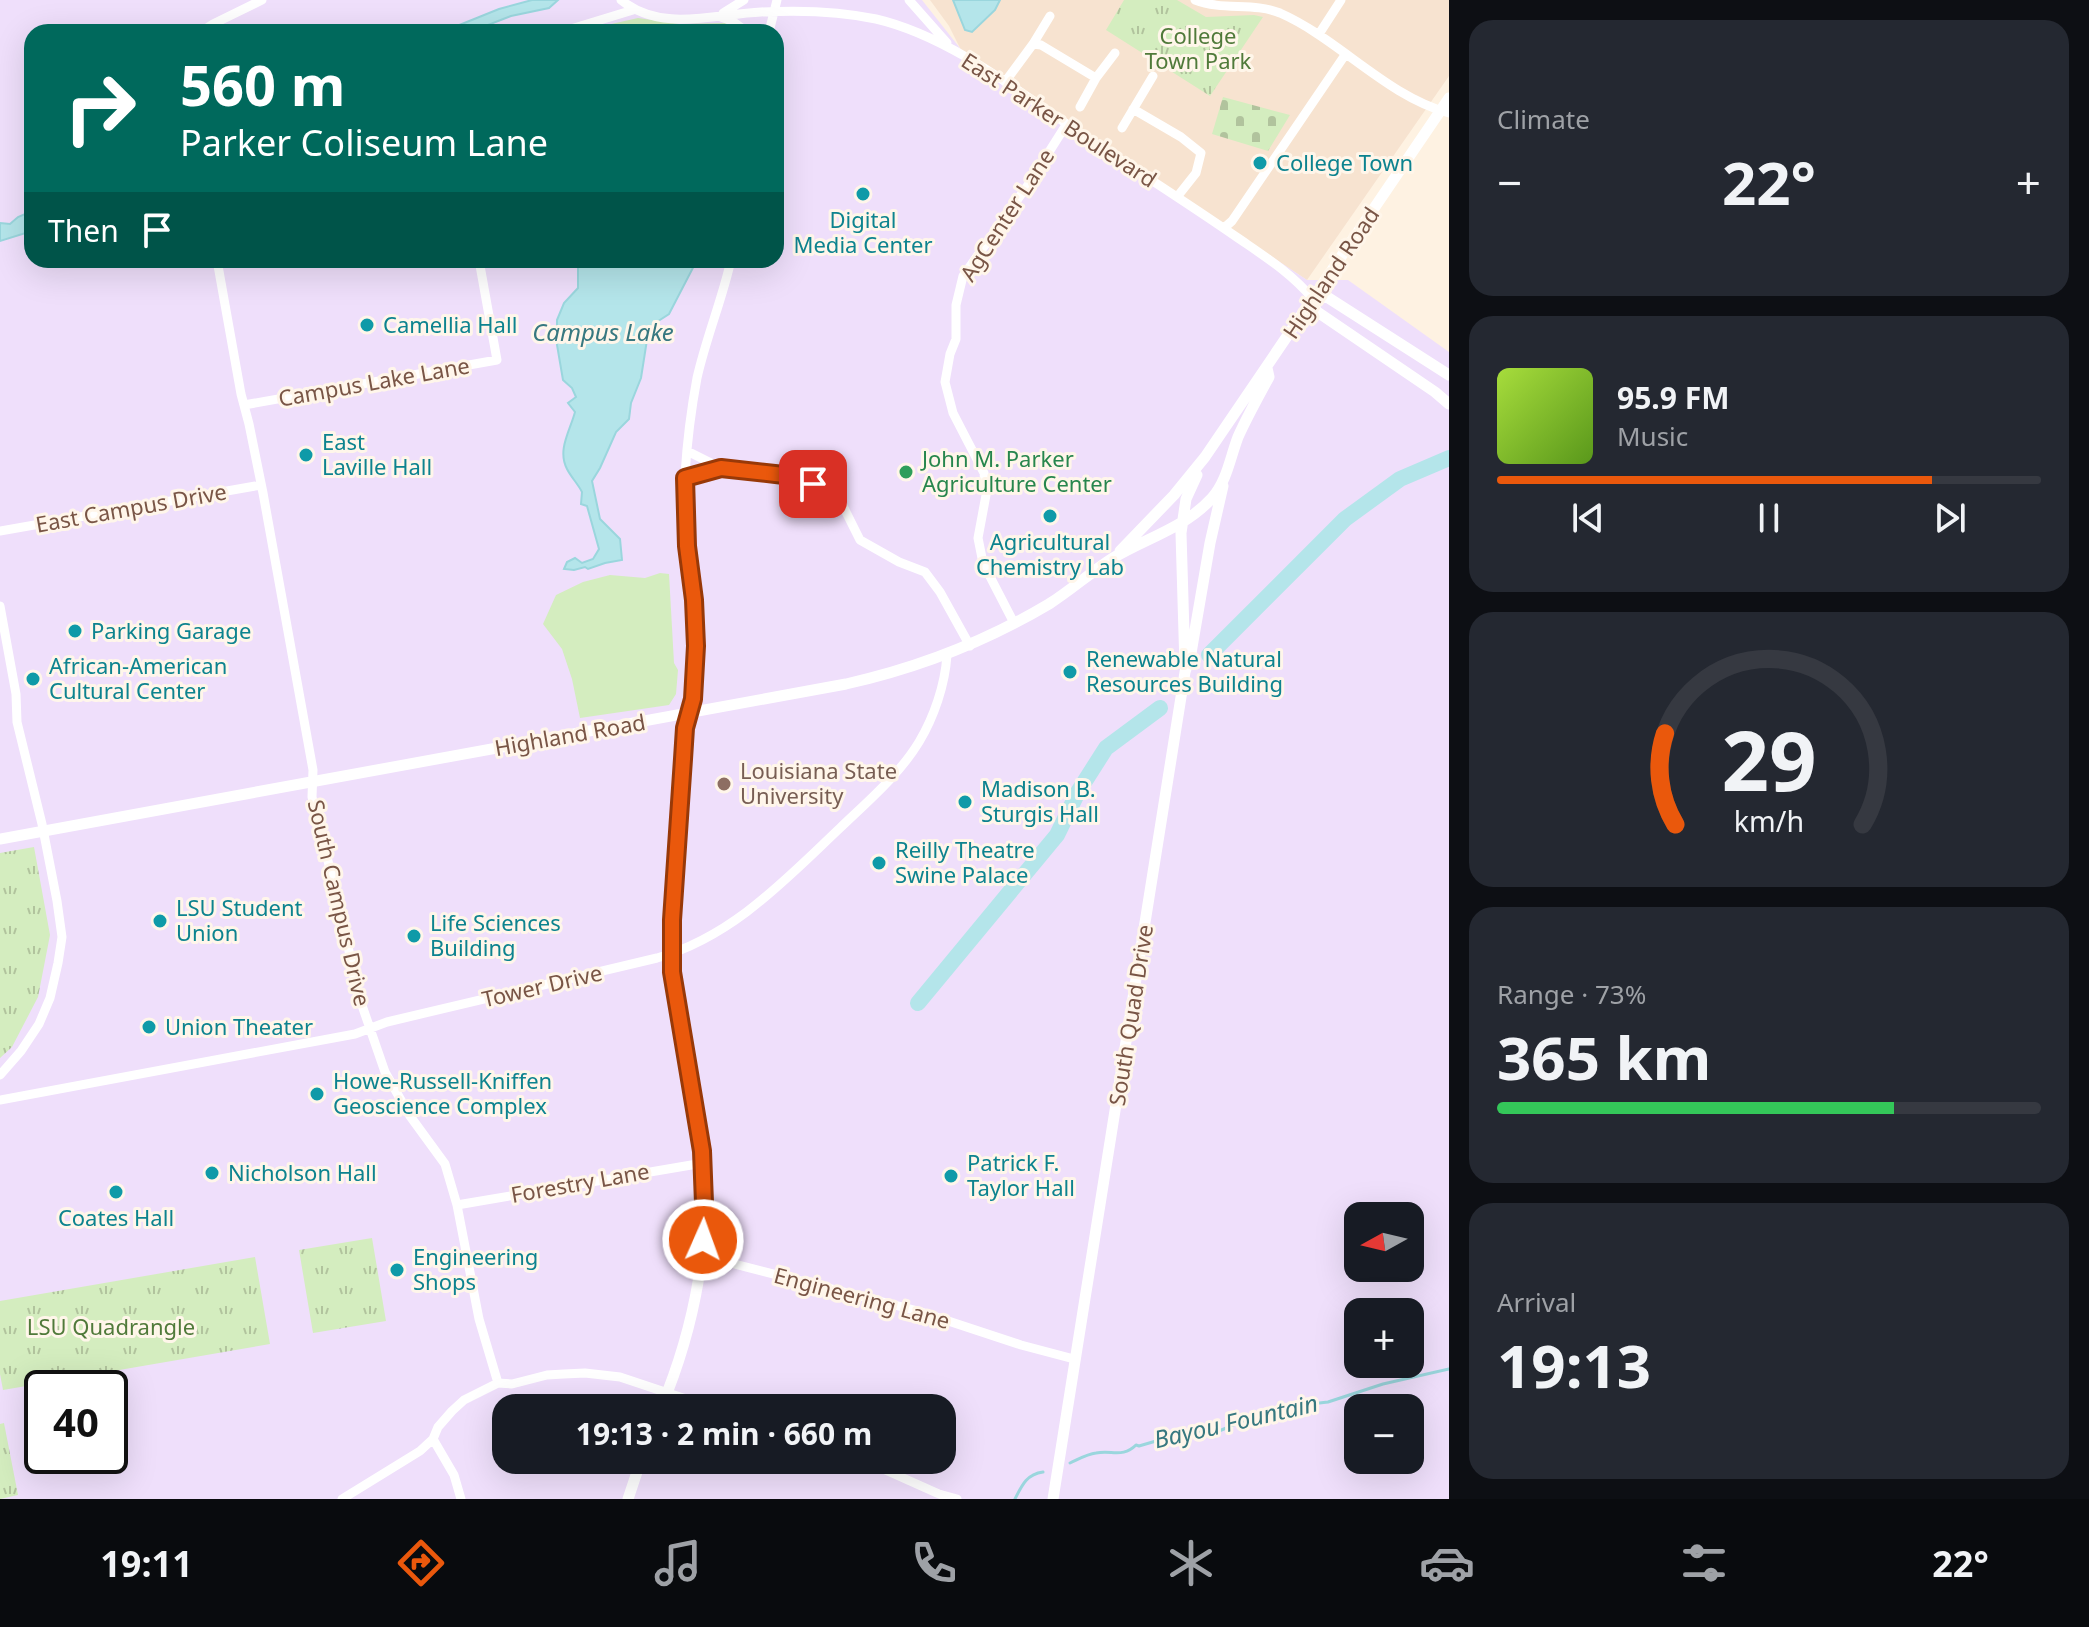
<!DOCTYPE html>
<html lang="en">
<head>
<meta charset="utf-8">
<style>
	body { margin:0; font-family:"Noto Sans",sans-serif; background:#242831; color:#f1f3f6; height:100vh; display:flex; flex-direction:column; font-size:30px; white-space:nowrap }
	* { box-sizing:border-box; margin:0 }
	p { font-size:26px; color:#9ea1a6 }
	.icon { flex:none; width:44px; height:44px; fill:none; stroke:currentColor; stroke-width:2; stroke-linecap:round; stroke-linejoin:round }
	.map { position:relative; flex:1; overflow:hidden }
	.drawer { display:flex; flex-direction:column; gap:20px; padding:20px; background:#0d0f14; width:640px }
	.drawer>* { flex:none }
	.hud { position:absolute; left:24px; top:24px; width:760px; height:244px; border-radius:24px; box-shadow:0 8px 32px #0002; background:#00695c; color:#fff; overflow:hidden }
	.needle { width:52px; rotate:262deg }
	.fabs { position:absolute; left:1344px; top:1202px; display:grid; gap:16px }
	.fabs a { display:grid; place-items:center; width:80px; height:80px; border-radius:16px; background:#171b24; box-shadow:0 8px 32px #0002; font-size:40px }
	.speed { position:absolute; left:24px; top:1370px; display:flex; gap:16px; font-size:40px; font-weight:700; text-align:center }
	.speed>* { display:grid; place-content:center; width:104px; height:104px; border-radius:50%; background:#171b24; box-shadow:0 8px 32px #0002; line-height:1 }
	.speed .limit { border:4px solid #111; border-radius:12px; background:#fff; color:#111 }
	.pin { position:absolute; display:grid; place-items:center; width:68px; height:68px; color:#fff; margin:-34px; border-radius:16px; box-shadow:0 4px 12px #0006 }
	.me { position:absolute; width:88px; margin:-44px; rotate:2deg; stroke-linejoin:round; filter:drop-shadow(0 0 6px #0008) }
	.turn { display:flex; align-items:center; gap:28px; height:168px; padding:0 24px; font-size:36px }
	.turn .icon { width:104px; height:104px; stroke-width:2.5 }
	.turn b { display:block; font-size:56px; line-height:68px }
	.then { display:flex; align-items:center; height:76px; padding:0 24px; background:#0003; gap:16px; font-size:30px }
	.big { font-size:60px; font-weight:700; line-height:1.1 }
	.drawer .tile { flex:1; display:flex; flex-direction:column; justify-content:center; gap:12px; min-width:0; padding:0 28px; border-radius:24px; background:#242831 }
	.drawer .dial { align-items:center; gap:0 }
	.dial svg { height:208px; overflow:visible; fill:none; stroke:#363941; stroke-width:7; stroke-linecap:round; text-anchor:middle }
	.dial text { fill:#f1f3f6; stroke:none }
	.song { display:flex; align-items:center; gap:24px }
	.cover { width:96px; height:96px; border-radius:12px; background:linear-gradient(135deg,hsl(80 70% 55%),hsl(90 70% 35%)) }
	.played { height:8px; border-radius:4px; background:linear-gradient(90deg,#ea580c 80%,#363941 80%) }
	.keys { display:flex; justify-content:space-around; direction:ltr }
	.heat { display:flex; justify-content:space-between; align-items:center; font-size:44px; direction:ltr }
	.charge { height:12px; border-radius:6px; background:linear-gradient(90deg,#34c759 73%,#363941 0) }
	.trip { position:absolute; left:492px; top:1394px; width:464px; height:80px; border-radius:24px; background:#171b24; box-shadow:0 8px 32px #0002; font-weight:700; line-height:80px; text-align:center }
	.dock { display:flex; height:128px; justify-content:space-around; align-items:center; background:#090b0e; color:#9ea1a6 }
	.dock .icon { width:56px; height:56px }
	.dock .selected { color:#ea580c }
	.dock b { font-size:36px; color:#f1f3f6 }
	main { display:flex; flex:1; min-height:0 }
	.map>svg:first-child { display:block }
	.residential { fill:#f7e3d0 }
	.education { fill:#efdffb; fill-rule:evenodd }
	.grass { fill:url(#grass-tufts) }
	.cemetery { fill:url(#cemetery-stones) }
	.pitch { fill:#d4edbf }
	.water { fill:#b4e5ea; stroke:#9ad6dd; stroke-width:2 }
	.lines { fill:none; stroke-linecap:round; stroke-linejoin:round }
	.stream { stroke:#9ad6dd; stroke-width:3 }
	.river { stroke:#b4e5ea; stroke-width:16 }
	.minor { stroke:#fff; stroke-width:9 }
	.tertiary { stroke:#fff; stroke-width:11 }
	.route-casing { stroke:#983908; stroke-width:20 }
	.route { stroke:#ea580c; stroke-width:14 }
	.culture-dot { fill:#0f9aa8; stroke:#fff6ea; stroke-width:3 }
	.leisure-dot { fill:#2e9e5b; stroke:#fff6ea; stroke-width:3 }
	.education-dot { fill:#8d6e63; stroke:#fff6ea; stroke-width:3 }
	.labels { text-anchor:middle; stroke-width:6; stroke-linejoin:round; paint-order:stroke }
	.park-label { font-size:22px; fill:#507a3a; stroke:#fff6ea }
	.street-label { font-size:22px; fill:#795546; stroke:#fff6ea }
	.culture-label { font-size:22px; fill:#0d838f; stroke:#fff6ea; text-anchor:start }
	.leisure-label { font-size:22px; fill:#27864d; stroke:#fff6ea; text-anchor:start }
	.education-label { font-size:22px; fill:#785e54; stroke:#fff6ea; text-anchor:start }
	.water-label { font-size:24px; font-style:italic; fill:#377880; stroke:#fff6ea }
</style>
</head>
<body>
<main>
<div class="map">
<svg width="1449" height="1499" viewBox="0 0 1449 1499">
	<defs>
		<pattern id="grass-tufts" width="24" height="20" patternUnits="userSpaceOnUse" patternTransform="scale(2)"><rect width="24" height="20" fill="#d4edbf"/><path d="M3 7l-1-3M5 7V3M7 7l1-3M15 17l-1-3M17 17v-4M19 17l1-3" fill="none" stroke="#b1c39d"/></pattern>
		<pattern id="cemetery-stones" width="16" height="16" patternUnits="userSpaceOnUse" patternTransform="scale(2)"><rect width="16" height="16" fill="#d4edbf"/><path d="M2 7V4a2 2 0 0 1 4 0v3zM10 15v-3a2 2 0 0 1 4 0v3z" fill="#b1c39d"/></pattern>
	</defs>
	<rect width="100%" height="100%" fill="#fef2e2"/>
	<path class="residential" d="M 930,0 L 1449,0 L 1449,76 L 1307,280 L 962,52 L 949,26 Z"/>
	<path class="education" d="M 0,0 L 922,0 L 963,52 L 1307,280 L 1348,280 L 1449,352 L 1449,1499 L 0,1499 ZM 32,32 L 776,32 L 776,260 L 32,260 ZM 1358,1216 L 1410,1216 L 1410,1268 L 1358,1268 ZM 1358,1312 L 1410,1312 L 1410,1364 L 1358,1364 ZM 42,1388 L 110,1388 L 110,1456 L 42,1456 ZM 506,1408 L 942,1408 L 942,1460 L 506,1460 ZM 1358,1408 L 1410,1408 L 1410,1460 L 1358,1460 Z"/>
	<path class="grass" d="M 1124,0 L 1177,0 L 1206,17 L 1254,15 L 1263,17 L 1210,96 L 1106,30 Z
		M 638,18 L 680,24 L 725,23 L 743,32 L 649,31 L 648,26 L 636,27 L 636,32 L 609,32 L 607,25 Z
		M 34,847 L 50,935 L 38,997 L 12,1047 L 0,1058 L 0,853 Z
		M 372,1238 L 386,1321 L 313,1333 L 299,1250 Z
		M 255,1257 L 270,1344 L 3,1390 L 0,1374 L 0,1301 Z
		M 4,1423 L 18,1495 L 0,1499 L 0,1424 Z"/>
	<path class="cemetery" d="M 1223,97 L 1290,115 L 1268,151 L 1212,134 Z"/>
	<path class="pitch" d="M 660,573 L 669,574 L 674,663 L 678,670 L 676,694 L 669,705 L 580,718 L 572,679 L 562,649 L 543,624 L 556,595 L 583,582 L 610,575 L 645,578 Z"/>
	<path class="water" d="M 532,0 L 558,0 L 549,8 L 511,16 L 470,32 L 442,32 L 499,9 Z
		M 953,0 L 1000,0 L 995,10 L 972,32 L 965,30 Z
		M 32,211 L 32,231 L 0,241 L 0,223 L 10,224 L 18,217 Z
		M 583,260 L 697,260 L 669,314 L 649,327 L 641,378 L 631,403 L 629,419 L 616,432 L 600,468 L 592,481 L 600,519 L 620,539 L 622,560 L 605,563 L 588,569 L 585,567 L 574,570 L 564,569 L 567,562 L 575,558 L 582,563 L 593,559 L 599,549 L 587,506 L 581,504 L 582,492 C 578,484 571,477 567,469 C 557,450 570,431 575,412 L 568,403 L 576,397 L 572,388 L 563,380 L 557,345 L 557,320 L 564,303 L 578,288 L 578,268 Z"/>
	<g class="lines">
		<path class="stream" d="M 1070,1463 C 1079,1459 1087,1454 1096,1453 C 1112,1450 1123,1458 1136,1445 L 1139,1446 L 1190,1431 L 1219,1431 L 1243,1421 L 1302,1405 L 1328,1402 L 1383,1384 L 1449,1369
			M 1015,1499 C 1022,1485 1027,1474 1043,1472"/>
		<path class="river" d="M 1209,655 L 1345,519 L 1400,479 L 1449,458
			M 918,1003 L 1057,835 L 1078,792 L 1106,748 L 1160,708"/>
		<path class="minor" d="M 621,0 C 662,33 714,14 761,12 C 799,10 839,11 876,19 C 958,38 1036,106 1107,151 C 1151,180 1195,208 1238,238 C 1267,258 1291,273 1313,299
			M 909,0 L 947,43
			M 1195,0 C 1223,11 1253,2 1280,13 C 1339,39 1386,96 1449,113
			M 723,13 L 744,0
			M 721,17 L 732,21 L 747,32
			M 201,32 L 213,24 L 262,0
			M 561,32 L 633,10
			M 769,32 L 777,0
			M 1319,34 L 1341,0
			M 1033,44 L 1041,45 L 1096,78
			M 1005,82 L 1033,44 L 1050,16
			M 1080,107 L 1096,78 L 1115,53
			M 1133,109 L 1181,137 L 1201,153 L 1196,173 L 1177,197
			M 1122,128 L 1153,76
			M 1224,228 L 1232,221 L 1345,55
			M 217,260 L 241,394 L 249,424 L 263,493 L 313,770 L 312,797 L 344,925 L 356,988 L 385,1072 L 410,1116 L 445,1164 L 457,1205 L 479,1319 L 498,1383
			M 244,405 L 497,360 L 479,260
			M 687,451 L 721,468
			M 685,478 L 721,468 L 784,475 L 813,484 L 837,494 L 860,540 L 899,562 L 925,572 L 940,592 L 970,646
			M 0,531 L 261,485
			M 0,606 L 16,694 L 17,722 L 42,824 L 57,901 L 62,937 L 58,963 L 50,998 L 39,1024 L 21,1051 L 0,1075
			M 1014,623 L 983,563 L 978,538 L 986,495 L 984,473 L 953,413 L 945,382 L 950,354 L 956,339 L 956,305 L 963,276 L 1030,182 L 1066,125
			M 689,713 C 696,676 698,636 694,597 C 689,557 683,516 685,475 C 687,443 691,410 697,378 C 706,338 722,300 731,260
			M 0,1100 L 355,1034 L 387,1022 L 657,958 C 732,937 785,880 840,828 C 867,802 899,775 919,742 C 934,717 945,685 947,655
			M 457,1205 L 703,1163
			M 702,1252 L 715,1259 L 918,1311 L 1021,1345 L 1074,1359
			M 433,1439 L 454,1475 L 461,1499
			M 863,1460 L 939,1494 L 957,1499
			M 342,1499 L 420,1451 L 433,1439 L 438,1427 L 452,1411 L 464,1400 L 498,1383 L 512,1384 L 547,1375 L 564,1374 L 585,1373 L 620,1377 L 713,1408"/>
		<path class="tertiary" d="M 1313,299 L 1316,311 L 1435,392 L 1449,404
			M 1313,299 L 1327,297 L 1449,375
			M 1120,551 L 1174,495 L 1205,457 L 1449,98
			M 1185,667 L 1181,533 L 1186,499 L 1197,475
			M 0,839 L 846,684 C 918,668 985,642 1049,604 C 1071,590 1091,572 1113,558 C 1146,538 1185,528 1212,498 C 1227,481 1230,458 1238,437 C 1247,417 1258,397 1269,377 L 1267,368
			M 661,1408 C 695,1327 713,1235 702,1147 C 694,1089 676,1032 672,973 C 670,947 673,920 675,894 C 677,868 678,842 680,816 C 682,783 681,745 689,713
			M 628,1499 L 641,1460
			M 1053,1499 L 1185,672 L 1191,653 L 1210,543 L 1223,486"/>
	</g>
	<g class="lines">
		<g class="route-casing">
			<path id="route" d="M 703,1240 L 704,1203 L 702,1151 L 672,972 L 672,920 L 683,759 L 685,728 L 693,699 L 696,646 L 694,600 L 687,546 L 685,478 L 721,468 L 784,475 L 813,484"/>
		</g>
		<use href="#route" class="route"/>
	</g>
	<g class="culture-dot">
		<circle cx="1260" cy="163" r="8"/>
		<circle cx="863" cy="194" r="8"/>
		<circle cx="367" cy="325" r="8"/>
		<circle cx="306" cy="455" r="8"/>
		<circle cx="1050" cy="516" r="8"/>
		<circle cx="75" cy="631" r="8"/>
		<circle cx="1070" cy="672" r="8"/>
		<circle cx="33" cy="679" r="8"/>
		<circle cx="965" cy="802" r="8"/>
		<circle cx="879" cy="863" r="8"/>
		<circle cx="160" cy="921" r="8"/>
		<circle cx="414" cy="936" r="8"/>
		<circle cx="149" cy="1027" r="8"/>
		<circle cx="317" cy="1094" r="8"/>
		<circle cx="212" cy="1173" r="8"/>
		<circle cx="951" cy="1176" r="8"/>
		<circle cx="116" cy="1192" r="8"/>
		<circle cx="397" cy="1270" r="8"/>
	</g>
	<circle class="leisure-dot" cx="906" cy="472" r="8"/>
	<circle class="education-dot" cx="724" cy="784" r="8"/>
	<g class="labels">
		<g class="park-label">
			<text x="1198" y="44">College<tspan x="1198" dy="25">Town Park</tspan></text>
			<text x="111" y="1335">LSU Quadrangle</text>
		</g>
		<g class="street-label">
			<text transform="translate(1059 120) rotate(33)" y="8">East Parker Boulevard</text>
			<text transform="translate(1007 215) rotate(-57)" y="8">AgCenter Lane</text>
			<text transform="translate(1331 273) rotate(-56)" y="8">Highland Road</text>
			<text transform="translate(374 382) rotate(-10)" y="8">Campus Lake Lane</text>
			<text transform="translate(131 508) rotate(-10)" y="8">East Campus Drive</text>
			<text transform="translate(570 735) rotate(-10)" y="8">Highland Road</text>
			<text transform="translate(339 903) rotate(77)" y="8">South Campus Drive</text>
			<text transform="translate(542 986) rotate(-13)" y="8">Tower Drive</text>
			<text transform="translate(1131 1015) rotate(-81)" y="8">South Quad Drive</text>
			<text transform="translate(580 1183) rotate(-10)" y="8">Forestry Lane</text>
			<text transform="translate(862 1298) rotate(15)" y="8">Engineering Lane</text>
		</g>
		<g class="culture-label">
			<text x="1276" y="171">College Town</text>
			<text x="863" y="228" text-anchor="middle">Digital<tspan x="863" dy="25">Media Center</tspan></text>
			<text x="383" y="333">Camellia Hall</text>
			<text x="322" y="450">East<tspan x="322" dy="25">Laville Hall</tspan></text>
			<text x="1050" y="550" text-anchor="middle">Agricultural<tspan x="1050" dy="25">Chemistry Lab</tspan></text>
			<text x="91" y="639">Parking Garage</text>
			<text x="1086" y="667">Renewable Natural<tspan x="1086" dy="25">Resources Building</tspan></text>
			<text x="49" y="674">African-American<tspan x="49" dy="25">Cultural Center</tspan></text>
			<text x="981" y="797">Madison B.<tspan x="981" dy="25">Sturgis Hall</tspan></text>
			<text x="895" y="858">Reilly Theatre<tspan x="895" dy="25">Swine Palace</tspan></text>
			<text x="176" y="916">LSU Student<tspan x="176" dy="25">Union</tspan></text>
			<text x="430" y="931">Life Sciences<tspan x="430" dy="25">Building</tspan></text>
			<text x="165" y="1035">Union Theater</text>
			<text x="333" y="1089">Howe-Russell-Kniffen<tspan x="333" dy="25">Geoscience Complex</tspan></text>
			<text x="967" y="1171">Patrick F.<tspan x="967" dy="25">Taylor Hall</tspan></text>
			<text x="228" y="1181">Nicholson Hall</text>
			<text x="116" y="1226" text-anchor="middle">Coates Hall</text>
			<text x="413" y="1265">Engineering<tspan x="413" dy="25">Shops</tspan></text>
		</g>
		<g class="leisure-label">
			<text x="922" y="467">John M. Parker<tspan x="922" dy="25">Agriculture Center</tspan></text>
		</g>
		<g class="education-label">
			<text x="740" y="779">Louisiana State<tspan x="740" dy="25">University</tspan></text>
		</g>
		<g class="water-label">
			<text x="603" y="341">Campus Lake</text>
			<text transform="translate(1236 1422) rotate(-13)" y="8">Bayou Fountain</text>
		</g>
	</g>
</svg>
<div class="fabs">
<a><svg class="needle" viewBox="-14 -14 28 28"><path d="M0-13l5 13h-10z" fill="#e53935"/><path d="M0 13l5-13h-10z" fill="#9ea1a6"/></svg></a>
<a>+</a>
<a>−</a>
</div>
<div class="speed"><div class="limit">40</div></div>
<div class="pin" style="left:813px;top:484px;background:#d93025"><svg class="icon" aria-label="arrive" viewBox="0 0 24 24"><path d="M6 21V4h12l-3 4 3 4H6"/></svg></div>
<svg class="me" style="left:703px;top:1240px" viewBox="-20 -20 40 40"><circle r="17" fill="#ea580c" stroke="#fff" stroke-width="3"/><path d="M0-11L8 9 0 5-8 9z" fill="#fff"/></svg>
<div class="trip">19:13 · 2 min · 660 m</div>
<div class="hud">
<div class="turn"><svg class="icon" aria-label="right" viewBox="0 0 24 24"><path d="M7 20v-9h11M14 6l5 5-5 5"/></svg><div><b>560 m</b>Parker Coliseum Lane</div></div>
<div class="then">Then<svg class="icon" aria-label="arrive" viewBox="0 0 24 24"><path d="M6 21V4h12l-3 4 3 4H6"/></svg></div>
</div>
</div>
<section class="drawer">
<div class="tile"><p>Climate</p>
<div class="heat"><a>−</a><b class="big">22°</b><a>+</a></div>
</div>
<div class="tile">
<div class="song"><i class="cover"></i><div><b>95.9 FM</b><p>Music</p></div></div>
<div class="played"></div>
<div class="keys"><svg class="icon" aria-label="previous" viewBox="0 0 24 24"><path d="M18 5L8 12l10 7zM5 5v14"/></svg><svg class="icon" aria-label="pause" viewBox="0 0 24 24"><path d="M8 5v14M16 5v14"/></svg><svg class="icon" aria-label="next" viewBox="0 0 24 24"><path d="M6 5l10 7-10 7zM19 5v14"/></svg></div>
</div>
<div class="tile dial"><svg viewBox="0 0 100 80">
<path d="M14 69A42 42 0 1 1 86 69"/>
<path d="M14 69A42 42 0 0 1 10 34" stroke="#ea580c"/>
<text x="50" y="56" font-size="32" font-weight="700">29</text>
<text x="50" y="72" font-size="11">km/h</text>
</svg></div>
<div class="tile"><p>Range · 73%</p><b class="big">365 km</b><div class="charge"></div></div>
<div class="tile"><p>Arrival</p><b class="big">19:13</b></div>
</section>
</main>
<nav class="dock">
<b>19:11</b>
<svg class="icon selected" aria-label="directions" viewBox="0 0 24 24"><path d="M12 3l9 9-9 9-9-9zM9 14v-3h6M13 9l2 2-2 2"/></svg>
<svg class="icon" aria-label="music" viewBox="0 0 24 24"><path d="M9 18V5l10-2v13"/><circle cx="6" cy="18" r="3"/><circle cx="16" cy="16" r="3"/></svg>
<svg class="icon" aria-label="phone" viewBox="0 0 24 24"><path d="M5 4h4l2 5-3 2q2 4 5 5l2-3 5 2v4C11 20 4 13 5 4z"/></svg>
<svg class="icon" aria-label="climate" viewBox="0 0 24 24"><path d="M12 3v18M4 7l16 10M4 17L20 7"/></svg>
<svg class="icon" aria-label="car" viewBox="0 0 24 24"><path d="M5 17H2v-5l4-1 3-4h7l3 4 3 1v5h-3M9 17h6M6 11h13"/><circle cx="7" cy="17" r="2"/><circle cx="17" cy="17" r="2"/></svg>
<svg class="icon" aria-label="filters" viewBox="0 0 24 24"><path d="M4 7h16M4 17h16"/><circle cx="9" cy="7" r="2"/><circle cx="15" cy="17" r="2"/></svg>
<b>22°</b>
</nav>
</body>
</html>
